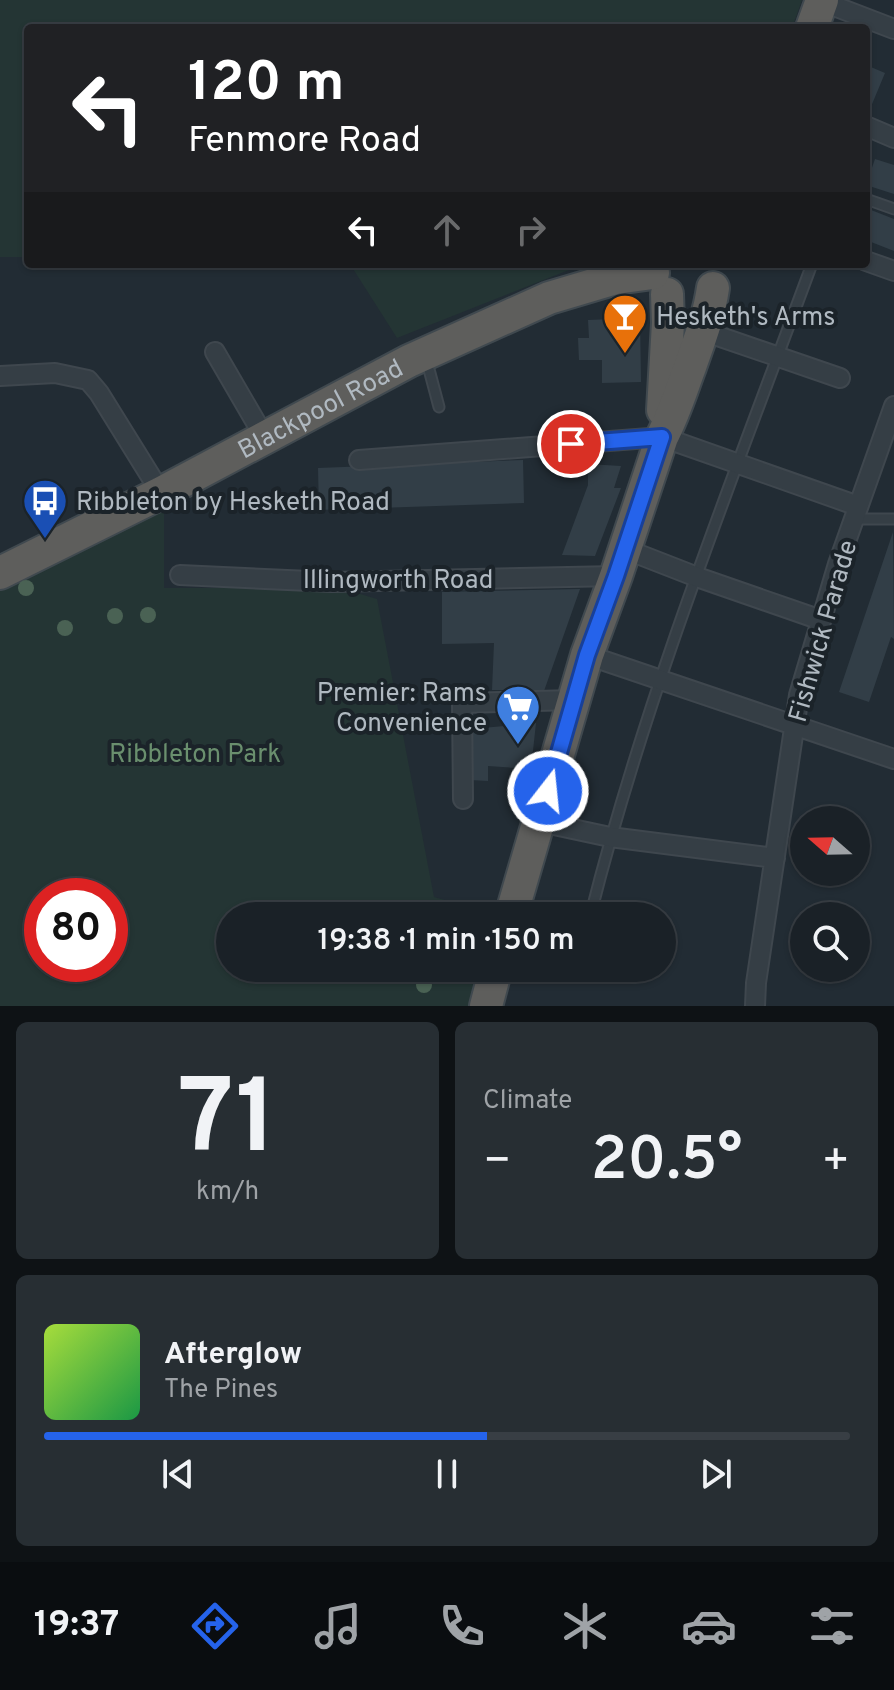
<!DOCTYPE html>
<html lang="en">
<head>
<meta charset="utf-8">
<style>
	body { margin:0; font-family:Overpass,sans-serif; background:#272e33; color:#f1f3f6; height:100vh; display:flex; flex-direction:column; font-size:30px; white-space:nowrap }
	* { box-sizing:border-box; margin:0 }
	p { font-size:26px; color:#9fa3a7 }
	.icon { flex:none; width:44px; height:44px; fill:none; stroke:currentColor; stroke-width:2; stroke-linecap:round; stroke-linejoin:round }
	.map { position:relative; height:1006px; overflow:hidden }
	.panel { display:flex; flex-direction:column; gap:16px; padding:16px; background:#0e1215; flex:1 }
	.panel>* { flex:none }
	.top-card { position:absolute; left:24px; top:24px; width:846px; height:244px; border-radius:8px; box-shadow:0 2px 6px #0004,0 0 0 2px #383e44; background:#202124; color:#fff; overflow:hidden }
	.needle { width:52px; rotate:290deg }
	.buttons { position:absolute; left:790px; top:806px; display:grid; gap:16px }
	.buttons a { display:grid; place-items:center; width:80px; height:80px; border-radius:50%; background:#1a2127; box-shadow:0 2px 6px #0004,0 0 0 2px #383e44; font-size:40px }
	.speed { position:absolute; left:24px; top:878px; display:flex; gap:16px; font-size:40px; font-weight:700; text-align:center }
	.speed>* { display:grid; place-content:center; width:104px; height:104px; border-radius:50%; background:#1a2127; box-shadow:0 2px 6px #0004,0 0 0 2px #383e44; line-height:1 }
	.speed .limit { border:12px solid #d22; background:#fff; color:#111 }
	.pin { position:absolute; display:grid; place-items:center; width:68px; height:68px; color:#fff; margin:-34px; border:4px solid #fff; border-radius:50%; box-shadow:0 2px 8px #0007 }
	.me { position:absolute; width:88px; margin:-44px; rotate:16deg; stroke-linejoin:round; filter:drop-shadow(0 0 6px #0008) }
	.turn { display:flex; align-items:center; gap:28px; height:168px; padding:0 32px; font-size:36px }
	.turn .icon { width:104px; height:104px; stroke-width:2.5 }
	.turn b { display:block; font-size:56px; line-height:68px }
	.lanes { display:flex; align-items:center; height:76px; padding:0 32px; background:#0003; justify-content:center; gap:40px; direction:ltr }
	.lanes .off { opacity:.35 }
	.big { font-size:60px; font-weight:600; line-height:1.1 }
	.panel .tile { flex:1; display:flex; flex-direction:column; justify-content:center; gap:12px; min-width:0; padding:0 28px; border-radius:12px; background:#272e33 }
	.panel .dial { align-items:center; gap:0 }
	.dial b { font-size:104px; line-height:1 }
	.song { display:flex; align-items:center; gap:24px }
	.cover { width:96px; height:96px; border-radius:12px; background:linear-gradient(135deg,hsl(80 70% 55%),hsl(140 70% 35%)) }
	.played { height:8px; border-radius:4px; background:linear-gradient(90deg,#2563eb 55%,#383e44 55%) }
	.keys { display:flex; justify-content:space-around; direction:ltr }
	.heat { display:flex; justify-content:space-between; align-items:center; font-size:44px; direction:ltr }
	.panel .tiles { flex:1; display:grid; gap:16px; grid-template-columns:1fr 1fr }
	.tile:last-child { grid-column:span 2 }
	.trip { position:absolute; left:216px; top:902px; width:460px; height:80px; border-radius:40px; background:#1a2127; box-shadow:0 2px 6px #0004,0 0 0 2px #383e44; font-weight:600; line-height:80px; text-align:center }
	.menu { display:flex; height:128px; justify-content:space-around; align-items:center; background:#0a0d10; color:#9fa3a7 }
	.menu .icon { width:56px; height:56px }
	.menu .current { color:#2563eb }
	.menu b { font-size:36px; color:#f1f3f6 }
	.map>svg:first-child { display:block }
	.green { fill:#243534; fill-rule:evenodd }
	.building { fill:#323e47 }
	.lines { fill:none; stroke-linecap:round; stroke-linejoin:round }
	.service-casing { stroke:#3f474e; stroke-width:13 }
	.minor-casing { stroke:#3f474e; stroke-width:22 }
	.trunk-casing { stroke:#40494f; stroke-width:36 }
	.service { stroke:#353e45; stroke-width:9 }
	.minor { stroke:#353e45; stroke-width:18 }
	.trunk { stroke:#5e5e5c; stroke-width:32 }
	.tree { fill:#4a6254 }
	.route-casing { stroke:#184099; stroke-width:20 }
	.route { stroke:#2563eb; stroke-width:14 }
	.labels { text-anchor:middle; stroke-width:8; stroke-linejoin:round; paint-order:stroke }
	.poi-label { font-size:26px; fill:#b0b9c1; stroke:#1b2329; text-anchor:start }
	.street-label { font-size:26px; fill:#b0b9c1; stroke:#1b2329 }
	.park-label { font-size:26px; fill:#6a8f6e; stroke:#1b2329 }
</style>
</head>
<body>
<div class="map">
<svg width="894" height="1006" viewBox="0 0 894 1006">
	<rect width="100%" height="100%" fill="#222c34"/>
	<path class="green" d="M 0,0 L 802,0 L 792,28 L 28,28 L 28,257 L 0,257 Z
		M 350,264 L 584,264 L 397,338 Z
		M 164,507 L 164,588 L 340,588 L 377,599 L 434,897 L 493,914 L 493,916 L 230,916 L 230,968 L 479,968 L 469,1006 L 0,1006 L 0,588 ZM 42,896 L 110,896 L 110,964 L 42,964 Z"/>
	<path class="building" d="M 866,65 L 885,73 L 870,109 L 866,107 Z
		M 875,159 L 894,165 L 894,194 L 866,185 Z
		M 866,208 L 894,219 L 894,251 L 866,240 Z
		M 640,318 L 641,382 L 602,383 L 602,360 L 579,360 L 578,338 L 589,338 L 588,320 Z
		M 523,460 L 524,503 L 319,510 L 318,468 Z
		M 588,464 L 621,466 L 614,488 L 621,488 L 595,556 L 562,555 L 588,485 Z
		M 893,532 L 894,639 L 891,637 L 869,702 L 839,692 Z
		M 580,589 L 544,691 L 492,690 L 494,643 L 442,644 L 442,592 Z
		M 536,723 L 531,769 L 488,766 L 488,781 L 470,780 L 471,729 Z"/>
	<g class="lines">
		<g class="service-casing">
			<path id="service" d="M 866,199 L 894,209
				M 426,358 L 439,407
				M 854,519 L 894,519
				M 606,916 L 591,913 C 647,691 733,478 812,264"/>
		</g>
		<g class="minor-casing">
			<path id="minor" d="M 821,1 L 894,29
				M 866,126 L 894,138
				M 866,261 L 894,271
				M 703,331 L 840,378
				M 215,352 L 265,438
				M 0,376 L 55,373 L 88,380 L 99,393 L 161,493
				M 359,460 L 662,437 L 858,506
				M 625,549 L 697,577 L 821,620
				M 180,575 L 332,582 L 616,576
				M 587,655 L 894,759
				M 463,799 L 462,703 L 574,700
				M 540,822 L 610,837 L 775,858
				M 755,1006 L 756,983 L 799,695 L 838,564 L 894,406"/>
		</g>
		<g class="trunk-casing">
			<g id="trunk">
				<path d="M 812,28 L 822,0"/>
				<path d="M 663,410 L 668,323 L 667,294"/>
				<path id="s1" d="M 0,573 L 161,493 L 409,361 L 549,298 L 616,278 L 653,273"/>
				<path d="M 511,916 L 587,655 L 616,576 L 662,437 C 674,414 681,391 690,367 C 699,341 709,316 713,288"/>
				<path d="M 486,1006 L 496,968"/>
			</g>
		</g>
		<use href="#service" class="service"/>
		<use href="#minor" class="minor"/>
		<use href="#trunk" class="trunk"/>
	</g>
	<g class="tree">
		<circle cx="26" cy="588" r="8"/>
		<circle cx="148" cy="615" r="8"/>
		<circle cx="115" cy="616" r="8"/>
		<circle cx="65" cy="628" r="8"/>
		<circle cx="424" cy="985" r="8"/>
	</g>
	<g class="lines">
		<g class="route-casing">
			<path id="route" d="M 548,791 L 587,655 L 616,576 L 662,437 L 571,444"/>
		</g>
		<use href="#route" class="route"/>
	</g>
	<defs>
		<g id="bar-pin" transform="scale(2.3)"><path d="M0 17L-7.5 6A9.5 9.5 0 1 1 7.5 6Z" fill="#e8710a" stroke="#1b2329"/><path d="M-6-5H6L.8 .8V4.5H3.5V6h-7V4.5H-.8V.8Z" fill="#fff"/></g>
		<g id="bus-pin" transform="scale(2.3)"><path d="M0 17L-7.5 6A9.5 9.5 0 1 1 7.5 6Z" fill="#1a4fb4" stroke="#1b2329"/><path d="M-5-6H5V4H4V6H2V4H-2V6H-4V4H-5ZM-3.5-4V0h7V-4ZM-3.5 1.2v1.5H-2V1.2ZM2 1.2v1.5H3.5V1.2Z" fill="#fff"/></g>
		<g id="supermarket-pin" transform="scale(2.3)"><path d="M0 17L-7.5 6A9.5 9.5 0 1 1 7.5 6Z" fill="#3f7fe0" stroke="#1b2329"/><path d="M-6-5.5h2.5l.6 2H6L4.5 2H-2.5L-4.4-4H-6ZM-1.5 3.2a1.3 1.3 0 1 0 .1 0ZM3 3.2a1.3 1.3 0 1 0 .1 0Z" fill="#fff"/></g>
	</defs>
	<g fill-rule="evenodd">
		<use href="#bar-pin" x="625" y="316"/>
		<use href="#bus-pin" x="45" y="501"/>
		<use href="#supermarket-pin" x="518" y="707"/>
	</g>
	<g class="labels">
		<g class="poi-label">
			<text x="656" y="325">Hesketh's Arms</text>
			<text x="76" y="510">Ribbleton by Hesketh Road</text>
			<text x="487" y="701" text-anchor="end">Premier: Rams<tspan x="487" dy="30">Convenience</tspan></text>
		</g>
		<g class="street-label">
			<text dy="9" stroke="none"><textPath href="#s1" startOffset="360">Blackpool Road</textPath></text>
			<text x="398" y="588">Illingworth Road</text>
			<text transform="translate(822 631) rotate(-74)" y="9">Fishwick Parade</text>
		</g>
		<g class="park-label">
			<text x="195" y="762">Ribbleton Park</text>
		</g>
	</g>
</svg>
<div class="buttons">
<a><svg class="needle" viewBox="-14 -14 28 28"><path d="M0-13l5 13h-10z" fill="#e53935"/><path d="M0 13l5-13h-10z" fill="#9fa3a7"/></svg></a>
<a><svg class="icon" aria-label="search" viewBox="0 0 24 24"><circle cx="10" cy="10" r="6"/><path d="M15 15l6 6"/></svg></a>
</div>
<div class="speed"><div class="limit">80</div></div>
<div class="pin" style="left:571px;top:444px;background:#d93025"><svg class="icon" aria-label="arrive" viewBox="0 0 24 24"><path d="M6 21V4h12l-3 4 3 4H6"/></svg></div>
<svg class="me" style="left:548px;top:791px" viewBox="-20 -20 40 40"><circle r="17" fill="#2563eb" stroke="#fff" stroke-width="3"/><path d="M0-11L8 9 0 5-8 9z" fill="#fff"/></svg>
<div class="trip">19:38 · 1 min · 150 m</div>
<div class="top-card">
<div class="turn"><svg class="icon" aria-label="left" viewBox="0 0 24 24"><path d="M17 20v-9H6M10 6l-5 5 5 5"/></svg><div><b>120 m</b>Fenmore Road</div></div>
<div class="lanes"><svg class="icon" aria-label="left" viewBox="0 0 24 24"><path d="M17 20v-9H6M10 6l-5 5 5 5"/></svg><svg class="icon off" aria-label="ahead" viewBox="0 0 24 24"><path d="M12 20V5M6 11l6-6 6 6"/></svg><svg class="icon off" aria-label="right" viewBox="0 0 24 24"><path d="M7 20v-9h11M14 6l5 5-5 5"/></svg></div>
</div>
</div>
<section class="panel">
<div class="tiles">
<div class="tile dial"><b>71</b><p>km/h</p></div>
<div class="tile"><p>Climate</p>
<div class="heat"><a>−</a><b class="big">20.5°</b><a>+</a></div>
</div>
<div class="tile">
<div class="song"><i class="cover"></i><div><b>Afterglow</b><p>The Pines</p></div></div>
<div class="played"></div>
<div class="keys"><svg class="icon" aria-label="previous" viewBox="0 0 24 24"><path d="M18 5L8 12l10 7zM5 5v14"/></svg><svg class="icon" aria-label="pause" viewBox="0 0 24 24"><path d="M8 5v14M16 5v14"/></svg><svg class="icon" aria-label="next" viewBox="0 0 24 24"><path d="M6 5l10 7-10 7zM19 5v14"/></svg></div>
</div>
</div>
</section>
<nav class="menu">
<b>19:37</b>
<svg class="icon current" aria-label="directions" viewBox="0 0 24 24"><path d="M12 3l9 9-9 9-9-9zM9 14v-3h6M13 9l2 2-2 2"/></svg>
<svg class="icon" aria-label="music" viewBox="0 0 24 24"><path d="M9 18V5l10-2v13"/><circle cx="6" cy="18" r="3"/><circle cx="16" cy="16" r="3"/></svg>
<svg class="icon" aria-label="phone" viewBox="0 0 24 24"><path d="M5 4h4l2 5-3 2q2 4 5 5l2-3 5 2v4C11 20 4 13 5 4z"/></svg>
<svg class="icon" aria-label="climate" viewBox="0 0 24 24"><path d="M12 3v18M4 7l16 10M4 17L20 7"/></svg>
<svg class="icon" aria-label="car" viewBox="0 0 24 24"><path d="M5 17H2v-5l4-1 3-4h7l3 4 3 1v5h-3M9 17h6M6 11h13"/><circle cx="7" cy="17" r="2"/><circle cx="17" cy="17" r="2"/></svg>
<svg class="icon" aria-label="filters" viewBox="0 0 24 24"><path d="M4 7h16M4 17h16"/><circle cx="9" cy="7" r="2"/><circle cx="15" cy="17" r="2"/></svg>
</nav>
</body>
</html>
